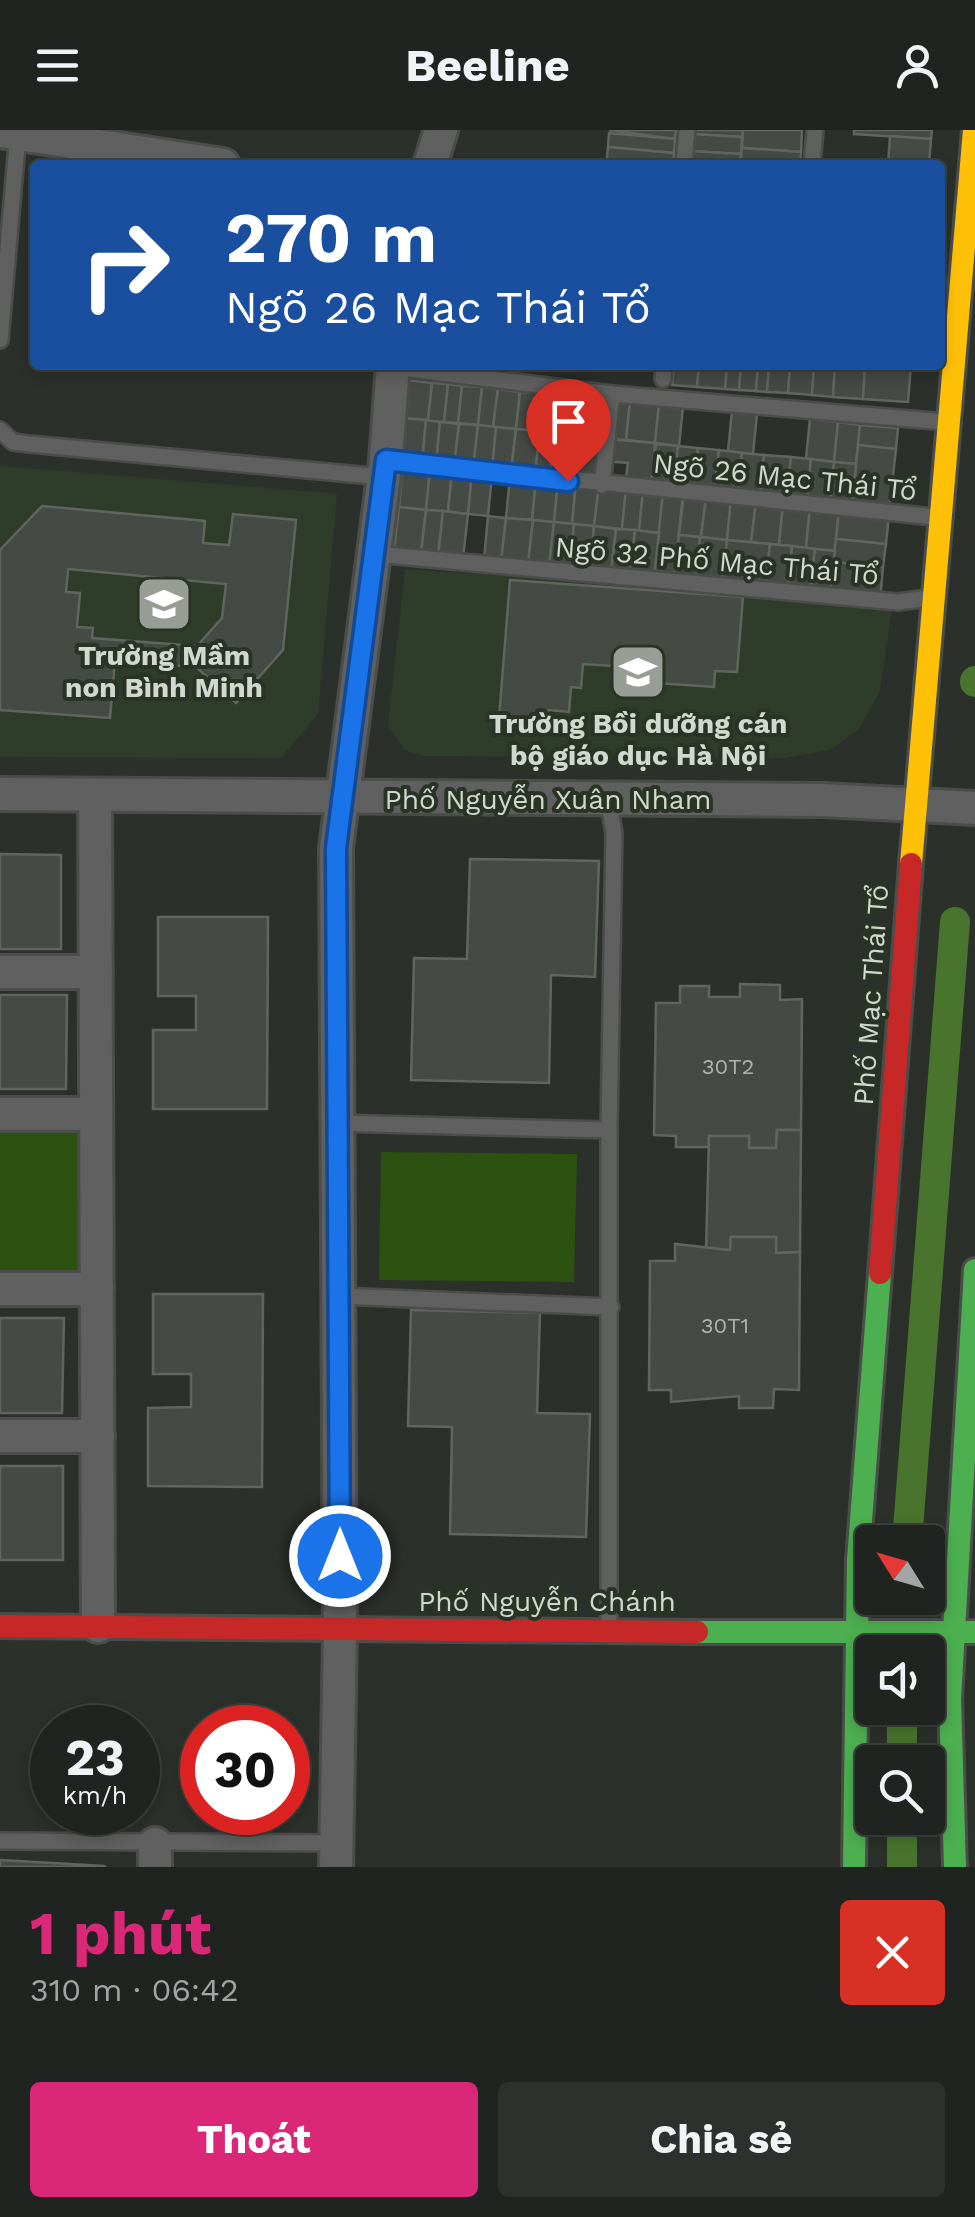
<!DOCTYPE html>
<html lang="vi">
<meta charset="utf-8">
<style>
:root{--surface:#202420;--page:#2d302d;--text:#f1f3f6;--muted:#a2a4a5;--line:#3d413e;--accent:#db2777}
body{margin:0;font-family:"Work Sans",sans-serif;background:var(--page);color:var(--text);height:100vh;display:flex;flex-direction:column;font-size:38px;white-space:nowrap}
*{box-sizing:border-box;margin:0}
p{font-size:32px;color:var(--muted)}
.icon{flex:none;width:55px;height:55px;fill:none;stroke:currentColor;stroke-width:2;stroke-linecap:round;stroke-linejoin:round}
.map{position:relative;height:1737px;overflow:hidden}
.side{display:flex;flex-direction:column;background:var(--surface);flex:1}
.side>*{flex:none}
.hud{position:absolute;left:30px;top:30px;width:915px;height:210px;border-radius:10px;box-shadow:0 5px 15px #0003,0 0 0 2px var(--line);background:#1a4fa0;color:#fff;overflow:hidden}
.needle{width:65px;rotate:307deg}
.fabs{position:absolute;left:855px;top:1395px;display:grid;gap:20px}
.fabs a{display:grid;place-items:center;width:90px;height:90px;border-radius:10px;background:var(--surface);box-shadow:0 5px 15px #0003,0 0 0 2px var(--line);font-size:50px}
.speed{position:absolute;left:30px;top:1575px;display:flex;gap:20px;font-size:50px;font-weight:700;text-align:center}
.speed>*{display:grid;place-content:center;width:130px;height:130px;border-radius:50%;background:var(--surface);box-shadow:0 5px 15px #0003,0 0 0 2px var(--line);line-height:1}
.speed small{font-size:25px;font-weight:400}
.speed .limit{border:15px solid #d22;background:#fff;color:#111}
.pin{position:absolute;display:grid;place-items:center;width:85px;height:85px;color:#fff;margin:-102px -42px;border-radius:50% 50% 50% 0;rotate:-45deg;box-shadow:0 0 10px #0007}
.pin .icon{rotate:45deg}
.me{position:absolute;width:110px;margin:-55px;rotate:0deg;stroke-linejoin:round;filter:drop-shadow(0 0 8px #0008)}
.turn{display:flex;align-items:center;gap:35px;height:210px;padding:0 30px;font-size:45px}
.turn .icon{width:130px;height:130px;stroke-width:2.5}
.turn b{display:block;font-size:70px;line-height:85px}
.round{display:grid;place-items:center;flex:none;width:105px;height:105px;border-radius:10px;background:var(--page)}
.head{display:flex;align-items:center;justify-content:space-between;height:170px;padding:0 30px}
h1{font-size:60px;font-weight:700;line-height:75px;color:var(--accent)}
.primary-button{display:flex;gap:20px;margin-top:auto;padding:20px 30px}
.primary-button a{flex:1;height:115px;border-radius:10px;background:var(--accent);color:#fff;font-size:40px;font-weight:700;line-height:115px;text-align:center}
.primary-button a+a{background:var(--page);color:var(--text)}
header{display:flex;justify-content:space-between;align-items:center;height:130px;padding:0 30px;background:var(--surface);font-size:45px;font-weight:700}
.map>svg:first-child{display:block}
</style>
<header><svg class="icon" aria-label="menu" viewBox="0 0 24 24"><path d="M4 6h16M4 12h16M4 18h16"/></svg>Beeline<svg class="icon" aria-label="person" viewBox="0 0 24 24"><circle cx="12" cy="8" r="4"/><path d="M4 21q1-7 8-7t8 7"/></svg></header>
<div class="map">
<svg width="975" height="1737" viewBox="0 0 975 1737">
<rect width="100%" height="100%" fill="#2b302a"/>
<!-- built -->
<g fill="#303c2a">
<path d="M0,336L337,364L318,584L281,628L0,627Z"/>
<path d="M405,439L893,472L880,561L859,599L830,620L785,628L423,626L405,620L388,595Z"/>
</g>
<!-- green -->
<g fill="#2d5110">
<path d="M0,994L78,999L82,1005L83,1137L73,1146L0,1148Z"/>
<path d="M381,1022L577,1024L574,1152L379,1150Z"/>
</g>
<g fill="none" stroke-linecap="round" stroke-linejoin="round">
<!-- canal -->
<g stroke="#49742d" stroke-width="30">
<path d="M975,552V551"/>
<path d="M907,1412L955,792"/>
<path d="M902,1578V1632"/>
<path d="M902,1688V1737"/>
</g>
</g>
<!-- building -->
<g fill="#454a44" stroke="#60655f" stroke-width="2.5" fill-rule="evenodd">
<path d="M609,0H676L675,9Z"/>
<path d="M692,0H743L742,7L692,4Z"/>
<path d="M743,0H802L801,22L742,18Z"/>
<path d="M854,0H932L931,9L854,4Z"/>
<path d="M609,3L675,9L674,23L608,17Z"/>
<path d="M692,4L742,7L741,24L691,21Z"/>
<path d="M890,6L931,9L929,35H888Z"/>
<path d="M608,17L674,23L673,35H606Z"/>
<path d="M742,18L801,22L800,35H740Z"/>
<path d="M691,21L741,24L740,35H690Z"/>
<path d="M587,235H654V241Z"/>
<path d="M674,235H699L697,257L672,255Z"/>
<path d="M699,235H727L725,259L697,257Z"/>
<path d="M727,235H741L739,260L725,259Z"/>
<path d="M741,235H758L756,261L739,260Z"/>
<path d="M758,235H769L767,262L756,261Z"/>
<path d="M769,235H790L788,263L767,262Z"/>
<path d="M790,235H814L812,265L788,263Z"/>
<path d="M814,235H835L833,267L812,265Z"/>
<path d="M835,235H865L863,269L833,267Z"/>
<path d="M865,235H911L908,272L863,269Z"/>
<path d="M407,250L432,253L428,291L403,288Z"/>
<path d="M432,253L448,254L444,292L428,291Z"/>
<path d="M448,254L462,256L458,293L444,292Z"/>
<path d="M462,256L482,257L478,295L458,293Z"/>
<path d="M482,257L498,259L493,297L478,295Z"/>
<path d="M498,259L520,262L516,299L493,297Z"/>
<path d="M520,262L538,263L534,301L516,299Z"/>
<path d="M538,263L554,265L550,303L534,301Z"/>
<path d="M554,265L572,267L568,304L550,303Z"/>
<path d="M572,267L596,269L593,307L568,304Z"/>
<path d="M596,269L610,271L606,308L593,307Z"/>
<path d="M611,271L630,272L626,310L607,309Z"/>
<path d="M630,272L659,275L655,313L626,310Z"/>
<path d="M659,274L683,277L679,316L655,313Z"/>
<path d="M732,281L757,284L753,324L728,321Z"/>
<path d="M403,288L426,290L422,333L398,330Z"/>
<path d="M810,289L838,292L834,332L806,329Z"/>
<path d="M426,290L440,292L436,334L422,333Z"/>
<path d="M440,292L459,294L454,336L436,334Z"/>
<path d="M838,292L860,295L856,334L834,332Z"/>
<path d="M459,294L478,295L473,338L454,336Z"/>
<path d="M478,295L496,297L492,340L473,338Z"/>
<path d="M860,295L898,298L896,319L858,315Z"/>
<path d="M496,297L516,299L511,342L492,340Z"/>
<path d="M516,299L540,301L535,344L511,342Z"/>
<path d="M540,301L554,303L550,346L535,344Z"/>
<path d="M554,303L581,306L577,349L550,346Z"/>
<path d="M581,306L607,309L602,351L577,349Z"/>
<path d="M607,309L655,313L651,356L625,354L628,333L605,331Z"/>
<path d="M656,314L678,316L673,358L651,356Z"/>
<path d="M858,315L896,319L889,380L852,376Z"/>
<path d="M678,316L698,318L694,360L673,358Z"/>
<path d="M698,318L719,320L714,362L694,360Z"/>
<path d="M719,320L742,323L738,365L714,362Z"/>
<path d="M742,323L764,325L760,367L738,365Z"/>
<path d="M764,325L791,327L786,370L760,367Z"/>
<path d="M791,327L811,329L807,372L786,370Z"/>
<path d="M811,329L834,332L830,374L807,372Z"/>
<path d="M834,332L856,334L852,376L830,374Z"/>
<path d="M403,336L430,339L426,380L399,377Z"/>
<path d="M430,339L452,341L448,382L426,380Z"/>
<path d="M452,341L472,343L468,384L448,382Z"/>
<path d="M472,343L492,345L488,386L468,384Z"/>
<path d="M510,347L536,350L532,390L506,388Z"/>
<path d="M536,350L558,352L554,392L532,390Z"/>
<path d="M558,352L576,353L572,394L554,392Z"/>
<path d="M576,353L599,356L594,396L572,394Z"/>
<path d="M599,356L626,359L622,399L594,396Z"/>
<path d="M626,359L643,360L639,401L622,399Z"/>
<path d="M643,360L663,362L659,403L639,401Z"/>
<path d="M663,362L683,364L674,449L654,447Z"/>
<path d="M684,364L706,367L701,407L679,405Z"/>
<path d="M706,367L731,369L727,410L701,407Z"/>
<path d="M731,369L756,372L751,412L727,410Z"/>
<path d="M756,372L783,374L779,415L751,412Z"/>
<path d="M783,374L810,377L806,418L779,415Z"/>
<path d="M42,376L205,391L203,413L229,415L233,384L296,390L283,520L236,573L196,537L115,531L110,588L0,580V420ZM68,439L226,454L222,488L197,516L92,508L93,498L77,497L80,463L66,462Z"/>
<path d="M399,377L426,380L421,424L394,421Z"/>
<path d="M810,377L839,380L835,421L806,418Z"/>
<path d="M426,380L443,381L438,426L421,424Z"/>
<path d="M839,380L889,385L886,414L836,409Z"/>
<path d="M443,381L468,384L463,428L438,426Z"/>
<path d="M488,386L506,388L501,432L484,430Z"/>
<path d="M506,388L533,390L528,434L501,432Z"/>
<path d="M533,390L554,392L549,436L528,434Z"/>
<path d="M554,392L574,394L570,438L549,436Z"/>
<path d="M574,394L594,396L590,441L570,438Z"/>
<path d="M594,396L616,399L611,443L590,441Z"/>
<path d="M616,399L635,400L630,445L611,443Z"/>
<path d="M635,400L659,403L654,447L630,445Z"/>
<path d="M679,405L700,407L696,451L674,449Z"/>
<path d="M700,407L727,410L722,454L696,451Z"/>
<path d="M836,409L886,414L883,437L833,432Z"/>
<path d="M727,410L770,414L765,458L722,454Z"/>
<path d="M770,414L792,416L788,460L765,458Z"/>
<path d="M792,416L815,419L810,463L788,460Z"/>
<path d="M815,419L835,421L830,465L810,463Z"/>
<path d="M833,432L883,437L880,470L830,465Z"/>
<path d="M510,450L743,467L737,542L715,541L714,557L658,553L660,539L583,534L581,558L571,557L569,582L549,580L548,592L499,588Z"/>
<path d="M0,724L61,725V819H0Z"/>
<path d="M470,729L599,731L595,847L551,845L549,953L411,950L414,828L467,829Z"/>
<path d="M158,787H268L267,979H153V900H196V866H158Z"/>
<path d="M740,854L780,855V870L802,869L801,1000H777L776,1018H749V1006H709V1017H676V1006L654,1005L656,873H680V856H709V867H740Z"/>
<path d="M0,865H67L66,959H0Z"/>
<path d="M777,1000H801L800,1122L776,1123V1107H731L730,1120H706L709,1006H749V1018H776Z"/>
<path d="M731,1107H776V1123L800,1122L799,1260L774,1259L773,1278H739V1266L671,1272V1260H649L650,1131H675V1114L730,1120Z"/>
<path d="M153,1164H263L262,1357L148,1356V1278L191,1277V1244H153Z"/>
<path d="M411,1180L540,1183L537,1283L590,1284L586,1407L450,1404L452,1297L408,1296Z"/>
<path d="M0,1188H64L62,1283H0Z"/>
<rect x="0" y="1336" width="63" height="94"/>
<path d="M0,1730L104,1736L105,1737H0Z"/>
</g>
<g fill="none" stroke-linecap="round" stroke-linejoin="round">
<!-- lane casing -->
<g stroke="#4a4d49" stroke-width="20">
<g id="lane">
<path d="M684,35L687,0"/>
<path d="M812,35L815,0"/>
<path d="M0,210L18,4"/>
<path d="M393,237L612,264L946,292"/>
<path d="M663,249L664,235"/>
<path d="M0,300L13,312L29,314L383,347"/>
<path d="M386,330L934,387"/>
<path d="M602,355L612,264"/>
<path d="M375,424L898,472L928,468"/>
<path d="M608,669L614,703L609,1000"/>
<path d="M336,993L609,1000V1499"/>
<path d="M339,1166L611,1177"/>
<path d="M0,1711L336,1713"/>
</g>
</g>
<!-- street casing -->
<g stroke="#4a4d49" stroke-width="38">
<g id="street">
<path d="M0,1L223,35"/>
<path d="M430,35L441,0"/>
<path d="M0,664L823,670L975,678"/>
<path d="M95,665L98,1496"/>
<path d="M0,842H96"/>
<path d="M0,984H96"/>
<path d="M0,1159H97"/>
<path d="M0,1306H98"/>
<path d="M155,1714V1737"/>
<path d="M336,1737L340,1502L336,718L386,330L393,235"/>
</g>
</g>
<!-- fast casing -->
<g stroke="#4a4d49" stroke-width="28">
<g id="fast">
<path d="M697,1502H975"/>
<path d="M854,1737L858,1430L880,1143"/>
<path d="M955,1737L950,1569L975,1140"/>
</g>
</g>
<!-- slow casing -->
<g stroke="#4a4d49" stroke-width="28">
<path id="slow" d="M911,734L974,0"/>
</g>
<!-- jam casing -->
<g stroke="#4a4d49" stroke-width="28">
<g id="jam">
<path d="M880,1143L911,734"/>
<path d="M0,1496L697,1502"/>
</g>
</g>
<!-- lane -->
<use href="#lane" stroke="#616060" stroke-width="15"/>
<!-- street -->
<use href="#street" stroke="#616060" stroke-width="32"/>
<!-- fast -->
<use href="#fast" stroke="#4caf50" stroke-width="22"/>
<!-- slow -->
<use href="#slow" stroke="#ffc107" stroke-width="22"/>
<!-- jam -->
<use href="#jam" stroke="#c62828" stroke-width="22"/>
</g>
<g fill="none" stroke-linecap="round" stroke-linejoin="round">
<!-- route casing -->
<g stroke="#114b97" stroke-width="25">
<path id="route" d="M340,1426L336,718L386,330L568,351"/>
</g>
<!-- route -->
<use href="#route" stroke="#1a73e8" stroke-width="18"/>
</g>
<!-- icons -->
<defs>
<g id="school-square" transform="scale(2.875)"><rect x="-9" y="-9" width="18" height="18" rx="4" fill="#989d95" stroke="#2a3426"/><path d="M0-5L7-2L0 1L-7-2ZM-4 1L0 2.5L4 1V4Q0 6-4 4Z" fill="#fff"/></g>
<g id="university-square" transform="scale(2.875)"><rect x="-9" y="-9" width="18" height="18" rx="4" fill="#989d95" stroke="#2a3426"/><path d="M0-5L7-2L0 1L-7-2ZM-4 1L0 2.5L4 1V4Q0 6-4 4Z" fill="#fff"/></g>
</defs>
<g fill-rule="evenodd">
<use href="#school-square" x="164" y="474"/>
<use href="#university-square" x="638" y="542"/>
</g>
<g text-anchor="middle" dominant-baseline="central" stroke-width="8" stroke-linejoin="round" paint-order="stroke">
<!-- number labels -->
<g font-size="22" fill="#afb4ac">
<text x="728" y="936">30T2</text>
<text x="725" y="1195">30T1</text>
</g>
<!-- street labels -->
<g font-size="28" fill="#d2d8cf" stroke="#2a3426">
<text transform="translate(785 347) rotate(6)">Ngõ 26 Mạc Thái Tổ</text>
<text transform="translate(717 431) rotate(5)">Ngõ 32 Phố Mạc Thái Tổ</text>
<text x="548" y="669">Phố Nguyễn Xuân Nham</text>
<text transform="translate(871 865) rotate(-86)">Phố Mạc Thái Tổ</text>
<text x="547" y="1471">Phố Nguyễn Chánh</text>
</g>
<!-- poi labels -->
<g font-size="28" font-weight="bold" fill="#d2d8cf" stroke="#2a3426">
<text x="164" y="525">Trường Mầm<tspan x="164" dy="32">non Bình Minh</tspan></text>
<text x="638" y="593">Trường Bồi dưỡng cán<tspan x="638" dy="32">bộ giáo dục Hà Nội</tspan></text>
</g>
</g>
</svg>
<div class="fabs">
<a><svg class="needle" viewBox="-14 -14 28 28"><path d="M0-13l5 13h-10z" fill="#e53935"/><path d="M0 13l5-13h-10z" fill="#a2a4a5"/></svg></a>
<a><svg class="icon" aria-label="sound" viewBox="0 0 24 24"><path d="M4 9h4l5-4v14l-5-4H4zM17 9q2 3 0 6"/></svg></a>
<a><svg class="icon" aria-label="search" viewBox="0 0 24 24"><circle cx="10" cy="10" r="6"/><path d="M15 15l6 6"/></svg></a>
</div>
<div class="speed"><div>23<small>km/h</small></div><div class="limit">30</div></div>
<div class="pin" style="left:568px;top:351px;background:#d93025"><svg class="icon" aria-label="arrive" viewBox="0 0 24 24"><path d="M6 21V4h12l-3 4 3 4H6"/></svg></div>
<svg class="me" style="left:340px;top:1426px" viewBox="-20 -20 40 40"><circle r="17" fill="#1a73e8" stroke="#fff" stroke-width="3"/><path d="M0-11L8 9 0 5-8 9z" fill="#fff"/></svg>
<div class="hud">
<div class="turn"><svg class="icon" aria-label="right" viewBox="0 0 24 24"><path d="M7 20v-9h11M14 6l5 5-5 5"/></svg><div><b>270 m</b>Ngõ 26 Mạc Thái Tổ</div></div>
</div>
</div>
<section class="side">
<div class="head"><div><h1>1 phút</h1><p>310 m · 06:42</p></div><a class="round" style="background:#d93025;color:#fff"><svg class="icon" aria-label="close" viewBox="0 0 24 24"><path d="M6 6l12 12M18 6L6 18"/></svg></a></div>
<div class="primary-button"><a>Thoát</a><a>Chia sẻ</a></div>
</section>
